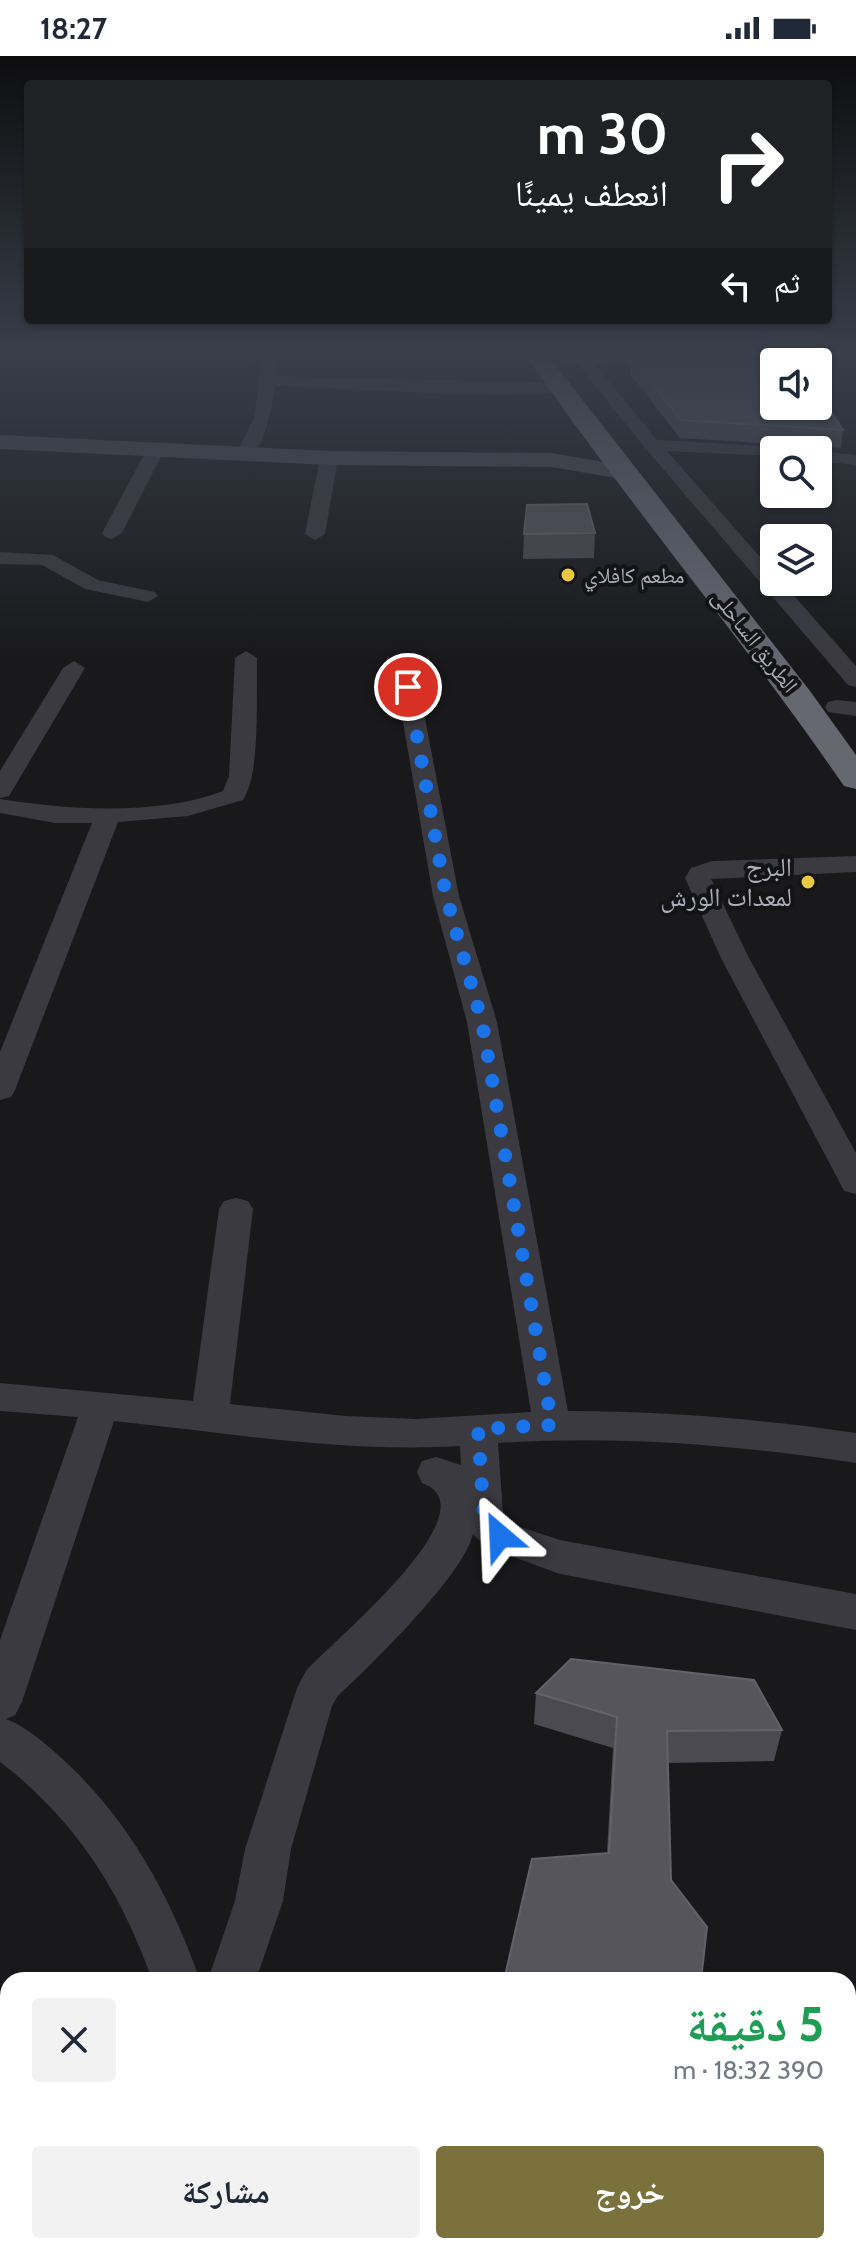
<!DOCTYPE html>
<html lang="ar">
<meta charset="utf-8">
<style>
:root{--surface:#fff;--page:#f2f2f3;--text:#1f2937;--muted:#747a83;--accent:#7a713c}
body{margin:0;font-family:Cabin,"Noto Naskh Arabic",sans-serif;background:var(--page);color:var(--text);direction:rtl;height:100vh;display:flex;flex-direction:column;font-size:30px;white-space:nowrap}
*{box-sizing:border-box;margin:0}
p{font-size:26px;color:var(--muted)}
.icon{flex:none;width:44px;height:44px;fill:none;stroke:currentColor;stroke-width:2;stroke-linecap:round;stroke-linejoin:round}
.map{position:relative;flex:1;overflow:hidden;direction:ltr}
.drawer{position:absolute;left:0px;top:1916px;width:856px;height:282px;display:flex;flex-direction:column;background:var(--surface);border-radius:24px 24px 0 0;box-shadow:0 2px 6px #0004;direction:rtl}
.drawer>*{flex:none}
.banner{position:absolute;left:24px;top:24px;width:808px;height:244px;border-radius:8px;box-shadow:0 2px 6px #0004;direction:rtl;background:#202124;color:#fff;overflow:hidden}
.tools{position:absolute;left:760px;top:292px;display:grid;gap:16px}
.tools a{display:grid;place-items:center;width:72px;height:72px;border-radius:8px;background:var(--surface);box-shadow:0 2px 6px #0004;font-size:40px}
.pin{position:absolute;display:grid;place-items:center;width:68px;height:68px;color:#fff;margin:-34px;border:4px solid #fff;border-radius:50%;box-shadow:0 2px 8px #0007}
.me{position:absolute;width:88px;margin:-44px;rotate:334deg;stroke-linejoin:round;filter:drop-shadow(0 0 6px #0008)}
.turn{display:flex;align-items:center;gap:28px;height:168px;padding:0 32px;font-size:36px}
.turn .icon{width:104px;height:104px;stroke-width:2.5}
.turn b{display:block;font-size:56px;line-height:68px}
.then{display:flex;align-items:center;height:76px;padding:0 32px;background:#0003;gap:16px;font-size:30px}
.round{display:grid;place-items:center;flex:none;width:84px;height:84px;border-radius:8px;background:var(--page)}
.summary{display:flex;align-items:center;justify-content:space-between;height:136px;padding:0 32px}
h1{font-size:48px;font-weight:700;line-height:60px;color:#1e9e55}
.action{display:flex;gap:16px;margin-top:auto;padding:16px 32px}
.action a{flex:1;height:92px;border-radius:8px;background:var(--accent);color:#fff;font-size:32px;font-weight:700;line-height:92px;text-align:center}
.action a+a{background:var(--page);color:var(--text)}
.status{display:flex;justify-content:space-between;align-items:center;height:56px;padding:0 40px;background:var(--surface);direction:ltr}
.status svg{height:22px;fill:currentColor}
.map>svg:first-child{display:block}
</style>
<div class="status"><b>18:27</b><svg viewBox="0 0 49 12"><path d="M0 12V9h3v3zM5 12V6h3v6zM10 12V3h3v9zM15 12V0h3v12zM26 1h20v11H26zM47 4h2v5h-2z"/></svg></div>
<div class="map">
<svg width="856" height="2197" viewBox="0 0 856 2197">
<rect width="100%" height="100%" fill="#19191b"/>
<g fill="none" stroke-linecap="round" stroke-linejoin="round">
<!-- street -->
<g fill="#3a3a40" fill-rule="evenodd">
<path d="M263,297H279L276,320L562,327L570,332C555,346 313,331 275,330C272,349 265,397 245,403L236,398L254,362Z"/>
<path d="M581,297L587,299L657,384L780,391L782,394H774V400L667,395L774,517V526H782L856,610V631L848,629L646,393L573,302Z"/>
<path d="M156,388L165,393L122,477L112,483L105,481L102,477L147,393Z"/>
<path d="M818,395L856,399V409L818,405Z"/>
<path d="M329,397L338,402L325,478L315,484L305,478L320,402Z"/>
<path d="M0,496L53,499L98,524L155,536L158,540L148,546L85,533L42,509L0,508Z"/>
<path d="M246,595L257,602C256,637 261,718 243,744L188,760L118,766L15,1034L11,1041L0,1044V996L92,767H55L0,757V743C69,754 157,760 223,735L229,720L235,602Z"/>
<path d="M74,605L85,612L12,735L9,740L0,742V715L63,612Z"/>
<path d="M408,624L419,631L459,840L497,966L568,1355C665,1355 760,1363 856,1377V1407C737,1389 619,1379 498,1387L503,1457L514,1469L560,1484L856,1538V1574L560,1518L486,1491L473,1478C463,1520 371,1609 337,1641L332,1650L291,1793L283,1845L256,1924H208L235,1845L245,1793L297,1632C300,1626 303,1620 306,1615C327,1590 496,1453 422,1427L417,1416L422,1405L436,1401L461,1409L460,1390C345,1397 229,1377 114,1365L22,1646L15,1659L6,1663C25,1670 42,1685 57,1698C127,1760 169,1837 200,1924H152C122,1837 74,1762 0,1706V1584L78,1361L0,1355V1327L193,1345L219,1153L224,1145L236,1142L248,1145L253,1153L230,1348L346,1360L415,1363L531,1356L467,966L433,840L397,631Z"/>
<path d="M836,644L856,646V660L828,656L825,651L828,646Z"/>
<path d="M856,800V816L711,823L749,902L856,1097V1138L844,1135L840,1127L721,902L685,822L691,812L712,805Z"/>
<path d="M0,2092L8,2093V2145L0,2144Z"/>
<path d="M848,2134L856,2135V2189L848,2188Z"/>
<path d="M36,2190H90L88,2197H34Z"/>
<path d="M228,2190H282L284,2197H230Z"/>
</g>
<!-- secondary -->
<g fill="#484950" fill-rule="evenodd">
<path d="M555,297H856V303L563,309L552,302Z"/>
<path d="M0,379L329,395L551,397L622,409L631,411L634,416L631,421L622,423L551,411L329,409L0,393Z"/>
</g>
<!-- highway -->
<path fill="#666871" fill-rule="evenodd" d="M524,297H546L810,635L856,699V733L844,730C742,582 626,445 524,297Z"/>
</g>
<!-- wall -->
<g fill="#4a4a50">
<path d="M675,297H792L843,374L841,392L680,382L630,318L631,301H675Z"/>
<path d="M595,477L594,502L523,503L524,478Z"/>
<path d="M536,1637L782,1674L774,1705L668,1707L671,1824L607,1797L613,1692L534,1668Z"/>
</g>
<!-- building -->
<g fill="#55555b" stroke="#62636a" stroke-width="2">
<path d="M678,297H792L798,306H774V350H818V336L843,374L681,364L631,301H681Z"/>
<path d="M587,448L595,477L524,478L527,449Z"/>
<path d="M571,1603L754,1624L782,1674L667,1675L671,1824L707,1871L701,1924H504L532,1803L609,1797L617,1661L536,1637Z"/>
</g>
<!-- sky -->
<linearGradient id="sky" x2="0" y2="1"><stop stop-color="#0e0e0f"/><stop offset="0.49" stop-color="#383e4a"/><stop offset="1" stop-color="#383e4a" stop-opacity="0"/></linearGradient>
<rect width="856" height="604" fill="url(#sky)"/>
<g fill="none" stroke-linecap="round" stroke-linejoin="round">
<!-- route -->
<path stroke="#1a73e8" stroke-width="14" stroke-dasharray="0 25.2" d="M408,631L446,840L482,966L552,1369L478,1373L484,1463L500,1480"/>
</g>
<!-- markers -->
<g fill="#eac942" stroke="#141416" stroke-width="3">
<circle cx="568" cy="519" r="8"/>
<circle cx="808" cy="826" r="8"/>
</g>
<g text-anchor="middle" dominant-baseline="central" stroke-width="8" stroke-linejoin="round" paint-order="stroke">
<!-- far-poi labels -->
<g font-size="22" fill="#acaeba" stroke="#141416" text-anchor="start">
<text x="584" y="519">مطعم كافلاي</text>
</g>
<!-- far-street labels -->
<g font-size="22" fill="#acaeba" stroke="#141416">
<text transform="translate(755 585) rotate(52)">الطريق الساحلى</text>
</g>
<!-- poi labels -->
<g font-size="26" fill="#acaeba" stroke="#141416" text-anchor="end">
<text x="792" y="811">البرج<tspan x="792" dy="30">لمعدات الورش</tspan></text>
</g>
</g>
</svg>
<div class="tools">
<a><svg class="icon" aria-label="sound" viewBox="0 0 24 24"><path d="M4 9h4l5-4v14l-5-4H4zM17 9q2 3 0 6"/></svg></a>
<a><svg class="icon" aria-label="search" viewBox="0 0 24 24"><circle cx="10" cy="10" r="6"/><path d="M15 15l6 6"/></svg></a>
<a><svg class="icon" aria-label="layers" viewBox="0 0 24 24"><path d="M12 4l9 5-9 5-9-5zM3 14l9 5 9-5"/></svg></a>
</div>
<div class="pin" style="left:408px;top:631px;background:#d93025"><svg class="icon" aria-label="arrive" viewBox="0 0 24 24"><path d="M6 21V4h12l-3 4 3 4H6"/></svg></div>
<svg class="me" style="left:500px;top:1480px" viewBox="-20 -20 40 40"><path d="M0-17L14 15 0 8-14 15z" fill="#1a73e8" stroke="#fff" stroke-width="4"/></svg>
<div class="banner">
<div class="turn"><svg class="icon" aria-label="right" viewBox="0 0 24 24"><path d="M7 20v-9h11M14 6l5 5-5 5"/></svg><div><b>30 m</b>انعطف يمينًا</div></div>
<div class="then">ثم<svg class="icon" aria-label="left" viewBox="0 0 24 24"><path d="M17 20v-9H6M10 6l-5 5 5 5"/></svg></div>
</div>
<section class="drawer">
<div class="summary"><div><h1>5 دقيقة</h1><p>390 m · 18:32</p></div><a class="round"><svg class="icon" aria-label="close" viewBox="0 0 24 24"><path d="M6 6l12 12M18 6L6 18"/></svg></a></div>
<div class="action"><a>خروج</a><a>مشاركة</a></div>
</section>
</div>
